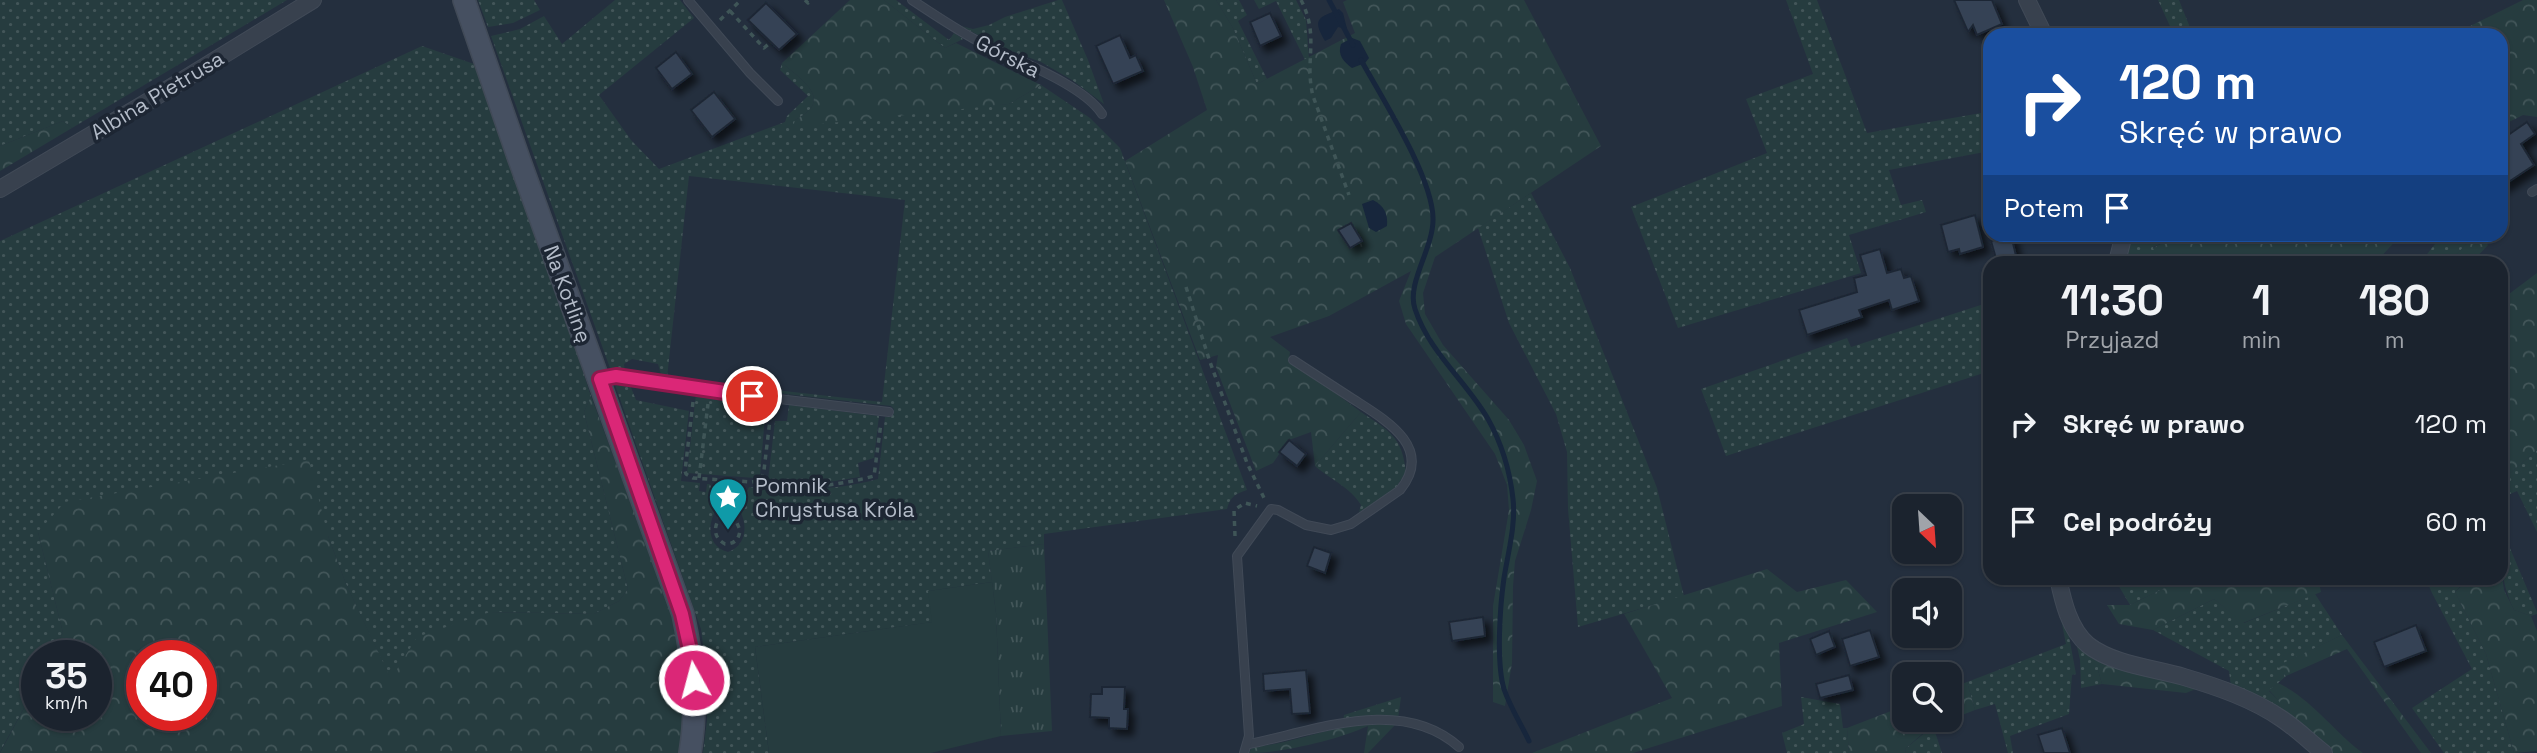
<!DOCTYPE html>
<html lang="pl">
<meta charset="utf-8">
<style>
:root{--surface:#1b232e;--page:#282f3a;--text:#f1f3f6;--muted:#a0a4aa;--line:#39404a}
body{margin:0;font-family:"Space Grotesk",sans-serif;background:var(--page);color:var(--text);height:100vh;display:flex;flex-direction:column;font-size:26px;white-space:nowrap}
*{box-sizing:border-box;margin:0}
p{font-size:23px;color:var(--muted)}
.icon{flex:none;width:38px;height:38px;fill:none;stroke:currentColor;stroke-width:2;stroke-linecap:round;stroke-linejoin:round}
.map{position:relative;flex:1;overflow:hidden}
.details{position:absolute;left:1983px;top:256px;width:525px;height:329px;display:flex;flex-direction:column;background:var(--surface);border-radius:21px;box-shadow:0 2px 5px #0004,0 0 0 2px var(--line)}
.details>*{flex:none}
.hud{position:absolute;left:1983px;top:28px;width:525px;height:214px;border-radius:21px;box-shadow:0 2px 5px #0004,0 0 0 2px var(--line);background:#1a4fa0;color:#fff;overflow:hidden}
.needle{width:46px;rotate:155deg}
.fabs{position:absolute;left:1892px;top:494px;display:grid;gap:14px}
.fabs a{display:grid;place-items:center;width:70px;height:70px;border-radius:14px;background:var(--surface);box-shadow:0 2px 5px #0004,0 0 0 2px var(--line);font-size:35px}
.speed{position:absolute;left:21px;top:640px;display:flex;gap:14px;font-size:35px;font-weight:700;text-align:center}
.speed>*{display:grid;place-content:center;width:91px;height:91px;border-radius:50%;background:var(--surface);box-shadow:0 2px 5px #0004,0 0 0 2px var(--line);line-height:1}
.speed small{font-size:18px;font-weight:400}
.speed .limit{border:10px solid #d22;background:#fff;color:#111}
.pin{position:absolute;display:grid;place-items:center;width:60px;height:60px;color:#fff;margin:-30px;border:4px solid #fff;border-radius:50%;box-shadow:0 2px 7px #0007}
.me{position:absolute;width:77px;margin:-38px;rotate:353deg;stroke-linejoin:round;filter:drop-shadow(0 0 5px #0008)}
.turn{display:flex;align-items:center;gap:24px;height:147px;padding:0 21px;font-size:32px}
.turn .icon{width:91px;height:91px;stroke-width:2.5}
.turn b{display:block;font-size:49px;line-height:60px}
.then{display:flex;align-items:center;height:66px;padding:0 21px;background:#0003;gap:14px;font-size:26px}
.eta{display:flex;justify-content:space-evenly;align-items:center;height:119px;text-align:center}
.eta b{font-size:42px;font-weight:700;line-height:49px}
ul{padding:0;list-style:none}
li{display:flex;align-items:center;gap:21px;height:98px;padding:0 21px}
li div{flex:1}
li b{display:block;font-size:26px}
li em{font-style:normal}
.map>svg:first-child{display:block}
</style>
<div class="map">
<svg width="2537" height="753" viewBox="0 0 2537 753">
<defs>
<pattern id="grass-dots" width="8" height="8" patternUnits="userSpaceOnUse" patternTransform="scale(1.75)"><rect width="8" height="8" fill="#263c3f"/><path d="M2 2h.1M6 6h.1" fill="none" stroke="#435659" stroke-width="1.8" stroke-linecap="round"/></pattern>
<pattern id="forest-crowns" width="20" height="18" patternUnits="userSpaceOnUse" patternTransform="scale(1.75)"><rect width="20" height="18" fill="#263c3f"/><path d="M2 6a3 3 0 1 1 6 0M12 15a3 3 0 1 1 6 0" fill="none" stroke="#435659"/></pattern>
<pattern id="park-tufts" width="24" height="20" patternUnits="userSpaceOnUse" patternTransform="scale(1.75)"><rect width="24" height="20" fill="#263c3f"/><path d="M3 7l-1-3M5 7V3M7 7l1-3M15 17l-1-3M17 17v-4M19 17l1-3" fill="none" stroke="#435659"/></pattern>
<filter id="shadow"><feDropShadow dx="6" dy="6" stdDeviation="3.5" flood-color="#0009"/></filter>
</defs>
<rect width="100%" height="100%" fill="#242f3e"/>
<!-- grass -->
<g fill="url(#grass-dots)" fill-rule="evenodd">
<path d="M0,0H287L72,128L63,121L0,146Z"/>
<path d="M478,0H534L540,10L513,23L488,27Z"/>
<path d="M615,0H680L694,18L599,95L631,140L659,169L785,122L787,116L808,96L780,70L782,63C802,80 835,100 795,120L1009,104L1041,85L1090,118L1120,148L1247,490C1235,494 1230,497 1227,509L1044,534V544L988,551L992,582L929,591L933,622L755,647L769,753H703L707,720V678L701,629L614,382L630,385L636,400L689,411L681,481L700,483L699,491L706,492L707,484H710L718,507C707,522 706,546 728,552C747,546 748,524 739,509L749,487C795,491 833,491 878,479L885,417H891L894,409L891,406L665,380L662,378L658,364L632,359L624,364L625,372L611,371L491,36L520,29L544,16L562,44ZM689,176L905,200L882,402L667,378Z"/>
<path d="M884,0H896L949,40L954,33L963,39L945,48Z"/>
<path d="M1058,0H1062L1088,60L1104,104L1072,80L1041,62L1001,47L961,26L973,29L989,25L1005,17Z"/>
<path d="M1216,0H1239L1247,15L1238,21L1267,79L1257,84L1233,28Z"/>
<path d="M1254,0H1296L1306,20L1309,58L1305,60L1276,1L1259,9Z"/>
<path d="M1786,0H1817L1867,133L1981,113L1990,151L1889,170L1901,205L1922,200L1926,212L1849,235L1861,273L1678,328L1631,207L1767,153L1746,99L1813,74Z"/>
<path d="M2158,0H2179L2193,35H2174Z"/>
<path d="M422,46L477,65L519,180L591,396L584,412L628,589L619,601L594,614L490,612L391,680L346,584L328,536L38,532L63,633L51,656H37V684L0,752V241Z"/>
<path d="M1531,193L1570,268L1657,488L1684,596L1578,627L1568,509L1567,452L1556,414L1509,323L1478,228Z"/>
<path d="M2130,235H2180L2153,247L2160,262H2124Z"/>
<path d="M2442,235H2475L2449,262H2421Z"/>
<path d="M1990,302V371L1726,456L1701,389L1847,338L1851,347Z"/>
<path d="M696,394L766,404L760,475L755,478L687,473Z"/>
<path d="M789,405L879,416L874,458L858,463L860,477L816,484H780L779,481L768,480L775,421H787Z"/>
<path d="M1361,412C1389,431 1402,436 1406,472L1391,495L1359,512L1361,505C1351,488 1330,479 1315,466Z"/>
<path d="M2537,450V532L2517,491L2501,498V481Z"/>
<path d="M2501,527L2537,612V614L2531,616L2514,610C2500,581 2501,559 2501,527Z"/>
<path d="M2114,578H2185L2130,605Z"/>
<path d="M2428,578H2468L2455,592L2486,654L2514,753H2444L2412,708L2472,669L2432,593L2428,584Z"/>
<path d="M2315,594L2342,635L2278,666L2286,676L2269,691L2287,709L2295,722L2231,687L2229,671L2153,630L2214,599L2244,623Z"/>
<path d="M2060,614L2068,631L2076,674L2072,675L2069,714L2010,736L2013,753H2008L1995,704L1975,710L1967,682L2066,644Z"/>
<path d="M2075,637L2098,656V670L2102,684L2081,688L2080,660Z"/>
<path d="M1401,697L1398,719L1343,722L1344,715Z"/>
<path d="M1801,697L1840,704L1843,728H1847L1849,753H1787L1782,733L1804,724Z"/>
<path d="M1933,726L1942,753H1906L1905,749Z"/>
</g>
<!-- forest -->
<g fill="url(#forest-crowns)" fill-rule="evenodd">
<path d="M850,0H884L945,48L956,43L1041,85L1009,104L793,127L795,120C835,100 802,80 782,63Z"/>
<path d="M1164,0H1216L1233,28L1257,84L1355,33L1343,2L1347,0H1524L1601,146L1435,257L1423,293L1425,314L1443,345L1509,420L1524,445L1537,481L1531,510L1515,561L1513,586L1512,663L1505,706L1493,702V606L1509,510L1507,485L1495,454L1406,324L1399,301L1411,271L1329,316L1270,337L1290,352L1289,359L1361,412L1315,466L1311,432L1289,440L1273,463L1256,471L1216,367L1218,355L1200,360L1125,161L1207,110L1193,67Z"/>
<path d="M2523,0H2537V117L2523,115L2501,126V35H2452Z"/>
<path d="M63,121L72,128L0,171V146Z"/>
<path d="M2180,234H2401V235L2376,262H2160L2153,248Z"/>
<path d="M2475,235H2481L2488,245L2472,262H2449Z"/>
<path d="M2537,273V450L2501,481V300Z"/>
<path d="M591,396L677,628L686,676L680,753H0L37,684V716H96V656H51L63,633L38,532L65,502L309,460L328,536L346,584L391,679L417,637L490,612L594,614L619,601L628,589L584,412ZM142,656H201V716H142Z"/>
<path d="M2501,568L2504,590L2514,610L2531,616L2537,631V751L2514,753L2486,654L2455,592L2465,583L2468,578H2501Z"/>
<path d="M1767,569L1797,592L1846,580L1877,612L1779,643L1782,706L1633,753H1532L1672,698L1624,614Z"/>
<path d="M2185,578H2318L2321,592L2243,623L2214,599L2153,630L2119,624L2107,605H2130Z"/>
<path d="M2342,635L2431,753H2421L2347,649L2286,676L2277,666Z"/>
<path d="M2098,656L2201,687L2186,693L2102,684L2098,670Z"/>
<path d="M1967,682L1975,710L1929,728L1905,749L1906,753H1849L1847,728L1904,706V719H1950V688Z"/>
<path d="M2278,683C2312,699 2333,731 2363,753C2354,753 2342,753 2334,753C2313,746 2284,706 2269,690Z"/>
<path d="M1374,723L1396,724L1368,753H1364L1368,726C1337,740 1282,753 1249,753L1252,747C1294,744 1332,725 1374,723Z"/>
</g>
<!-- park -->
<path fill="url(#park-tufts)" d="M1044,544L1052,731L1001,736L996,614L988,551Z"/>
<!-- pitch -->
<path fill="#263c3f" d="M992,582L996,613L1001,736L931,753H769L755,647L932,622L928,591Z"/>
<!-- water -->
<g fill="#17263c">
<path d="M1339,9L1343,13L1347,29L1338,27L1331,38L1325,41C1311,17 1320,18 1339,9Z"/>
<path d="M1352,38L1360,41L1369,58L1365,63L1352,68C1344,62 1337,55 1341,44Z"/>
<path d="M1373,200C1384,206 1388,213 1387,226L1376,232L1369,228L1362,204Z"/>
</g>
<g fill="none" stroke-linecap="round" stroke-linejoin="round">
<!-- stream -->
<g stroke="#17263c" stroke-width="5">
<path d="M1329,0L1353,45"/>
<path d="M1361,60C1382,98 1432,176 1433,218C1434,248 1406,283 1415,309C1429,352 1466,381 1488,419C1502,444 1510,472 1513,499C1516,524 1508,553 1504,578C1500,606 1496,662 1504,689C1510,707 1521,724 1529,741"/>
</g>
</g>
<!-- building -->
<g fill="#364354" stroke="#1f2835" stroke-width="2" filter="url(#shadow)">
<path d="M1954,0H1992L2002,24L1977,35L1973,25L1968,32Z"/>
<path d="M766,3L797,34L779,50L748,20Z"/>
<path d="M1270,13L1281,36L1260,46L1250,22Z"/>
<path d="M1120,35L1130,58L1136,55L1143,71L1113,84L1096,46Z"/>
<path d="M676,52L692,74L672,89L656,68Z"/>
<path d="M714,92L735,119L712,137L691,110Z"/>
<path d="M2527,122L2535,134L2521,144L2534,165L2501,187V140Z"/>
<path d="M1975,215L1983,247L1960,254L1959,249L1948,252L1941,225Z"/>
<path d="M1351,223L1362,241L1350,248L1338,230Z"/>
<path d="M2011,235L2017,260L1997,262L1991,241Z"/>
<path d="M1880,249L1887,273L1901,269L1904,278L1911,276L1919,301L1892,310L1889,300L1859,310L1862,317L1807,335L1799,310L1857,292L1854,278L1866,275L1860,255Z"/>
<path d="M1289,440L1306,454L1297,466L1279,452Z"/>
<path d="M1314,547L1331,553L1325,573L1307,566Z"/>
<path d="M1483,617L1485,636L1452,641L1449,622Z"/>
<path d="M2416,625L2426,651L2384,667L2374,642Z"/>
<path d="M1870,630L1879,657L1850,666L1842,639Z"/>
<path d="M1829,631L1835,647L1816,655L1810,639Z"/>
<path d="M1306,670L1310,713L1292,714L1290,689L1264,691L1263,674Z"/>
<path d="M1849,675L1853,690L1820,698L1816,684Z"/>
<path d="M1102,687H1125L1124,709H1128L1127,729L1109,728V718L1090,717L1091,694H1102Z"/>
<path d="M2062,728L2070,753H2044L2038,735Z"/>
</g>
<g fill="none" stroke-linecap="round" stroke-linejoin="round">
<!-- lane casing -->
<g stroke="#414a57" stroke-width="10">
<g id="lane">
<path d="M688,0L750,73L778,101"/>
<path d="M912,0C933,14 954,28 976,40C1010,58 1082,83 1102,114"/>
<path d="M2532,192L2537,189"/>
<path d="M599,379L616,376L694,389L889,412"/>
<path d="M1249,744C1315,731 1401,695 1459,747"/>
<path d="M1244,753L1249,736L1237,556L1271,509L1278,510L1306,525L1331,530L1351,524L1400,490C1435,447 1384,419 1353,399C1333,386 1313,373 1293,360"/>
</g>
</g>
<!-- street casing -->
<g stroke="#414a57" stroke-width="18">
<g id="street">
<path d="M2027,0L2044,35"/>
<path d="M0,189L147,102L313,0"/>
<path d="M2117,262L2124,234"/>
<path d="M2058,578C2063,601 2069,629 2088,645C2114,665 2154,668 2184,677C2218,687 2253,699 2282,719C2297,729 2310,742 2324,753"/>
</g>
</g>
<!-- secondary casing -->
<g stroke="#414a57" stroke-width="24">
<path id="secondary" d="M464,0L519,159L683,614C693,661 698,705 690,753"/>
</g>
<!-- path -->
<g stroke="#3f5557" stroke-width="3.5" stroke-dasharray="5 5" stroke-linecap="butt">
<path d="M805,0L808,3L811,0"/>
<path d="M1301,0C1320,37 1304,60 1313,96L1349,195"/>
<path d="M730,11L764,48L770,43"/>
<path d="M720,20L741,0"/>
<path d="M1186,287L1210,362L1247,463L1264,498"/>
<path d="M693,402L685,471L686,474L693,478L752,482L761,480L764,470L771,411"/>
<path d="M699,478L708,404"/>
<path d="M761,480L765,485C803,489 837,486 874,476L881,423"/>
<path d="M729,505L740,530C739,539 735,544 725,544C707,534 718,517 729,505Z"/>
<path d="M729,505L731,480"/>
<path d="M1235,536L1234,510L1245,503L1257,506"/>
</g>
<!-- lane -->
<use href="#lane" stroke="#38414e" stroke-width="8"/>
<!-- street -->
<use href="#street" stroke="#38414e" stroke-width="16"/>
<!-- secondary -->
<use href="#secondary" stroke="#465061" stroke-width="21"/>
</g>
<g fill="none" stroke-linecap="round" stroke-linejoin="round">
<!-- route casing -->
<g stroke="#8e194d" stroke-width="18">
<path id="route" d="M694,680L692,659L682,614L600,379L616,376L752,396"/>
</g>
<!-- route -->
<use href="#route" stroke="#db2777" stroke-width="12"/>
</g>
<!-- icons -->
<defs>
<g id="sight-pin" transform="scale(2.0125)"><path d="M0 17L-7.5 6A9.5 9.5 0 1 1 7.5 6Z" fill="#0f9aa8" stroke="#1d2633"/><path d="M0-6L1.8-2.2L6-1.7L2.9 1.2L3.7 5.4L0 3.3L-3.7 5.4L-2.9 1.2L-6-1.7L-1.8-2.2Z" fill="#fff"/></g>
</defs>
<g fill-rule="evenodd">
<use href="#sight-pin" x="728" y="497"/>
</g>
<g text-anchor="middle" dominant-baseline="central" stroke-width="7" stroke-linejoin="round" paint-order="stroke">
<!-- street labels -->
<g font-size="21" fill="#b4bcc9" stroke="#1d2633">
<text transform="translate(1008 56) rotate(27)">Górska</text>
<text transform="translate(157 95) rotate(-31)">Albina Pietrusa</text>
<text transform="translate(568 294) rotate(70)">Na Kotlinę</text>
</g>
<!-- poi labels -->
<g font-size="21" fill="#b4bcc9" stroke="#1d2633" text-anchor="start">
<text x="755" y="485">Pomnik<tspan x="755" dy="24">Chrystusa Króla</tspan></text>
</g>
</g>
</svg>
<div class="fabs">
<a><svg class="needle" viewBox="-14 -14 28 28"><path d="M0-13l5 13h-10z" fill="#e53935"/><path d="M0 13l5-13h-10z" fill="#a0a4aa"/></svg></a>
<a><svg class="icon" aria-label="sound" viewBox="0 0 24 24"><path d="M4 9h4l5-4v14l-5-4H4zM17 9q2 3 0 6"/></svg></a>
<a><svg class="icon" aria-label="search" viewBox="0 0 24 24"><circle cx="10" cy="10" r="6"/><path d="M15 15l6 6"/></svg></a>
</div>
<div class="speed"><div>35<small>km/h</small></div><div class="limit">40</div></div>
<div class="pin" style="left:752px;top:396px;background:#d93025"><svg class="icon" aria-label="arrive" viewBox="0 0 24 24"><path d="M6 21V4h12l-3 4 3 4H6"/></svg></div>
<svg class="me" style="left:694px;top:680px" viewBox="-20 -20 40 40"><circle r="17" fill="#db2777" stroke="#fff" stroke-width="3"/><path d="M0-11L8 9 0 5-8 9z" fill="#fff"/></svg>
<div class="hud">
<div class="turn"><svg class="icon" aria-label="right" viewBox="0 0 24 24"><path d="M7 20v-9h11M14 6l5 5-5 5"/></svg><div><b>120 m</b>Skręć w prawo</div></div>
<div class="then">Potem<svg class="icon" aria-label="arrive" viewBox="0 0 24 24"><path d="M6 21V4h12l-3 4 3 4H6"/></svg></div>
</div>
<section class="details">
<div class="eta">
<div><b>11:30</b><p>Przyjazd</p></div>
<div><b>1</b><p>min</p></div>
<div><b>180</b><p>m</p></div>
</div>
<ul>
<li><svg class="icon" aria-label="right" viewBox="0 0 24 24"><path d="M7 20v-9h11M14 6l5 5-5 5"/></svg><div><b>Skręć w prawo</b></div><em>120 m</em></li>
<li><svg class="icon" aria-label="arrive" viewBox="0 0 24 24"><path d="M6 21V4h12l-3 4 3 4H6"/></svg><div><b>Cel podróży</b></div><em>60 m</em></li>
</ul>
</section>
</div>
